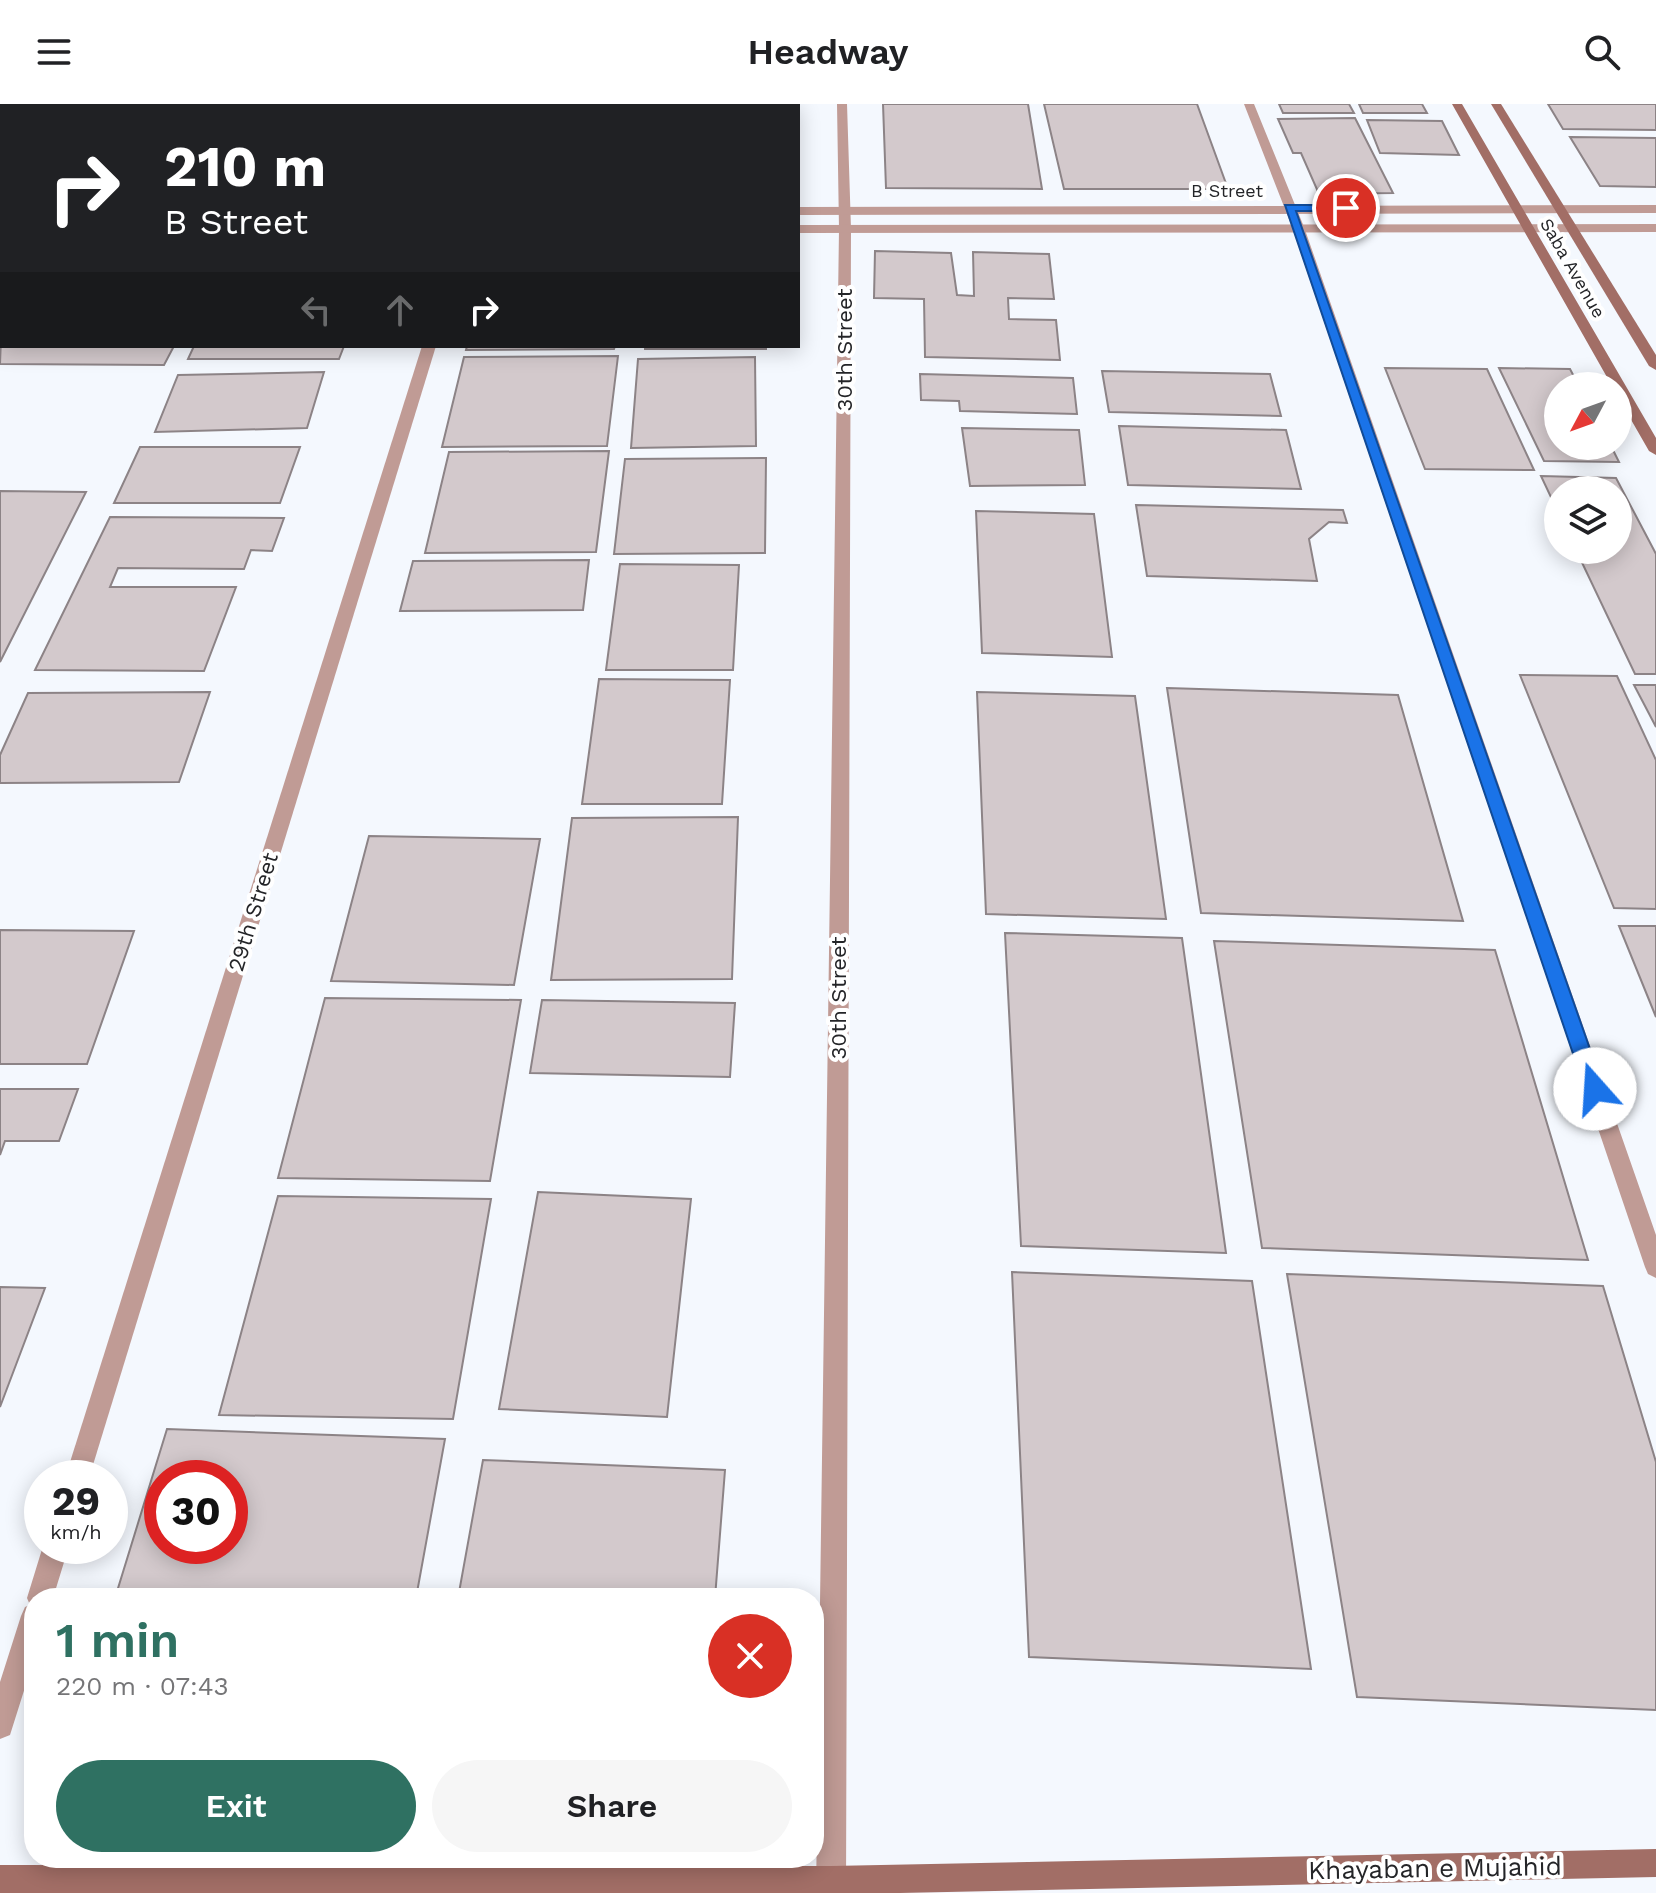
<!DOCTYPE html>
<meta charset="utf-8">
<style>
:root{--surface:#fff;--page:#f6f6f6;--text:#202124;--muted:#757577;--accent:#2f7162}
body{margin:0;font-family:"Work Sans",sans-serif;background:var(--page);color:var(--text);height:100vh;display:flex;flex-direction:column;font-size:30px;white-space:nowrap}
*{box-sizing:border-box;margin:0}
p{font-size:26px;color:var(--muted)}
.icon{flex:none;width:44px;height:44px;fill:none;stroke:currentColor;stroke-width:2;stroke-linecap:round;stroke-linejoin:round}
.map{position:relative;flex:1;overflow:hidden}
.details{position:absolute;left:24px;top:1484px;width:800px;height:280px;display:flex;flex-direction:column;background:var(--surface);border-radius:32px;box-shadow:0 4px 20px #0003}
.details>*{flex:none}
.top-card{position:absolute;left:0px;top:0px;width:800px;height:244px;box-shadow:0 4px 20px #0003;background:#202124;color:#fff;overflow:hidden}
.needle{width:52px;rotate:229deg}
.tools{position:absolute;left:1544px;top:268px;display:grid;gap:16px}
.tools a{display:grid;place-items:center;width:88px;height:88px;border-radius:50%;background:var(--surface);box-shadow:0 4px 20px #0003;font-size:40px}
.speed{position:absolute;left:24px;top:1356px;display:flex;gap:16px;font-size:40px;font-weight:700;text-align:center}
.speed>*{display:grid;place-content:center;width:104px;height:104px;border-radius:50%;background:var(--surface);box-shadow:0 4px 20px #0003;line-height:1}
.speed small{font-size:20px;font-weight:400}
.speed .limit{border:12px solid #d22;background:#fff;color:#111}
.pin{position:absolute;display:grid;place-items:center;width:68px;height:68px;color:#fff;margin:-34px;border:4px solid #fff;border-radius:50%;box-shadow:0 2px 8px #0007}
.me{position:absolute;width:88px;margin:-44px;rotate:341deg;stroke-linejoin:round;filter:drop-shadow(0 0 6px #0008)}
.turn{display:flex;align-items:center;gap:28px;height:168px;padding:0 32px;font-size:36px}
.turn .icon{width:104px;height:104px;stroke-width:2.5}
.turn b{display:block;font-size:56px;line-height:68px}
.lanes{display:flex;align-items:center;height:76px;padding:0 32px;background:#0003;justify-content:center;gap:40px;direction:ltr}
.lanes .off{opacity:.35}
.round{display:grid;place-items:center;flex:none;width:84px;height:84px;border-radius:42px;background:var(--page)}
.head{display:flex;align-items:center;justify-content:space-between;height:136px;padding:0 32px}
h1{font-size:48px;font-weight:600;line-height:60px;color:var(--accent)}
.primary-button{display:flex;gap:16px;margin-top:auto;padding:16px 32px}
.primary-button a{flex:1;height:92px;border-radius:48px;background:var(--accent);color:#fff;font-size:32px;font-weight:600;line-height:92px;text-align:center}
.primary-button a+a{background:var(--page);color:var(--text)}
header{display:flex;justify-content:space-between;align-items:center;height:104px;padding:0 32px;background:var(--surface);font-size:36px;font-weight:600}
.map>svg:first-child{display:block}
</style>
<header><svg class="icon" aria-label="menu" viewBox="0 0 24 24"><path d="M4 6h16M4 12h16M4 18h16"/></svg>Headway<svg class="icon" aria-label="search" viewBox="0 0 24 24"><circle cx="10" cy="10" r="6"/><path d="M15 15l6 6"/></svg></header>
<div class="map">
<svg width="1656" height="1789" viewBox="0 0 1656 1789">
<rect width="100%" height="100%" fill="#f4f8fe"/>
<!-- building -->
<g fill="#d3c9cc" stroke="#8c8386" stroke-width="2" fill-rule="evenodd">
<path d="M308,0H459L307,2Z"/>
<path d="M535,0H654L535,2Z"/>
<path d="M675,0H786L675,2Z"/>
<path d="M883,0H1028L1042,85L886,84Z"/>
<path d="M1044,0H1197L1228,85H1064Z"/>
<path d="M1279,0H1349L1354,9H1283Z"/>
<path d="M1359,0H1422L1427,9H1363Z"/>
<path d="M1548,0H1656V26L1563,25Z"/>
<path d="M1355,14L1393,89L1319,90L1301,49H1293L1278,15Z"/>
<path d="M1367,16L1442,17L1459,51L1380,49Z"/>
<path d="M1570,33L1656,34V83L1600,82Z"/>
<path d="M875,147L951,149L957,191L974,192L973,148L1049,150L1054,195L1008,194L1009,215L1056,216L1060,256L925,253L924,195L874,194Z"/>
<path d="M2,208V242H174L164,261L0,260Z"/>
<path d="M194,242H344L339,255H188Z"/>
<path d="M467,242H615L614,245L466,246Z"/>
<rect x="645" y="242" width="121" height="3"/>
<path d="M618,252L607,342L442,343L464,253Z"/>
<path d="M755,253L756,342L631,344L638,255Z"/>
<path d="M1385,264L1487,265L1534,366L1425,365Z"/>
<path d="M1499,264L1570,265L1579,282H1558V342H1611L1619,358L1544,357Z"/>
<path d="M1102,267L1270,270L1281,312L1109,308Z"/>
<path d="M324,268L307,324L155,328L178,271Z"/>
<path d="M920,270L1073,274L1077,310L960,307L959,297L921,296Z"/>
<path d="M1119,322L1286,326L1301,385L1128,381Z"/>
<path d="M962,324L1079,326L1085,381L970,382Z"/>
<path d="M140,343H300L280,399H114Z"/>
<path d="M609,347L596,448L425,449L449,348Z"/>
<path d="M766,354L765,449L614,450L625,355Z"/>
<path d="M1541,372L1616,374L1656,450V570H1635L1576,446H1618V386H1558V408Z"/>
<path d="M0,387L86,388L0,558Z"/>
<path d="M1136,401L1343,406L1347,419L1329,418L1309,435L1317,477L1147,472Z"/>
<path d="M976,407L1094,410L1112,553L982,549Z"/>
<path d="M110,413L284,414L272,447L251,446L244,465L118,464L110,483H236L204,567L35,566Z"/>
<path d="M589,456L583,506L400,507L413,457Z"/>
<path d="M620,460L739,461L733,566H606Z"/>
<path d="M1520,571L1617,572L1656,656V805L1614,804Z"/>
<path d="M599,575L730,576L722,700H582Z"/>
<path d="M1634,581H1656V623Z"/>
<path d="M1167,584L1398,591L1463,817L1201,809Z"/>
<path d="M210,588L179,678L0,679V651L28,589Z"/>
<path d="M977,588L1135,592L1166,815L986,810Z"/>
<path d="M738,713L732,875L551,876L572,714Z"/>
<path d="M369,732L540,735L514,881L331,877Z"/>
<path d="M1619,822H1656V913Z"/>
<path d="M0,826L134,827L87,960H0Z"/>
<path d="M1005,829L1182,834L1226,1149L1021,1142Z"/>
<path d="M1214,837L1495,846L1588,1156L1262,1144Z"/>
<path d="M325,894L521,896L490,1077L278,1074Z"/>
<path d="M542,896L735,899L730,973L530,969Z"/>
<path d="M0,985H78L59,1037H5L0,1051Z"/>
<path d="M538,1088L691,1095L667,1313L499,1305Z"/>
<path d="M278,1092L491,1095L453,1315L219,1311Z"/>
<path d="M1012,1168L1252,1177L1311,1565L1029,1553Z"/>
<path d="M1287,1170L1603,1182L1656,1358V1606L1357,1593Z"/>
<path d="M0,1183L45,1184L0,1303Z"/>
<path d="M167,1325L445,1335L416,1494H115ZM162,1374H230V1442H162Z"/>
<path d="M483,1356L725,1366L715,1494H458Z"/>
</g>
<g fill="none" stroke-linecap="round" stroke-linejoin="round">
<!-- minor -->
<g fill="#c09b95" fill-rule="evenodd">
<path d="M496,0H506L507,2H495Z"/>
<path d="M837,0H847L851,125L846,1789H816L839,125Z"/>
<path d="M1244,0H1254L1304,123L1656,1131V1174L1648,1170L1645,1163L1292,123Z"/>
<path d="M2,136V146L0,147V137Z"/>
<path d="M422,242H436L89,1374H65Z"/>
<path d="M43,1442H69L53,1494H34V1555L10,1631L0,1635V1578L21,1512L25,1503L30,1501L27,1494Z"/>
</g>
<!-- tertiary -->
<g fill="#c09b95" fill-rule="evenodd">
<rect x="0" y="99" width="2" height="8"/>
<path d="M1656,101V109L798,111V103Z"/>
<rect x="0" y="118" width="2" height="8"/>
<path d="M1656,120V128L798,129V121Z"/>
</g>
<!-- secondary -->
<g fill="#a26e66" fill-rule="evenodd">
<path d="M1452,0H1462L1656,334V351L1649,347L1618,293V282H1612Z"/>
<path d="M1491,0H1501L1656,251V266L1649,262Z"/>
<path d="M1656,1745V1773L900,1789H0V1761L831,1762Z"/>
</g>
</g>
<!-- route -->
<path fill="#1a73e8" stroke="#114b97" stroke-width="2" d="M1285,101H1346L1351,104L1346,107H1296L1604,985L1595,993L1585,985Z"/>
<g text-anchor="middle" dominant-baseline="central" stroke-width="8" stroke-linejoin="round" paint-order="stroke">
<!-- far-street labels -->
<g font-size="18" fill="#242528" stroke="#fff">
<text x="1227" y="86">B Street</text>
<text transform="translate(1573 164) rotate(60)">Saba Avenue</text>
</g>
<!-- street labels -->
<g font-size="22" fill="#242528" stroke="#fff">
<text transform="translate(844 246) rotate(-90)">30th Street</text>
<text transform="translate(253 808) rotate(-73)">29th Street</text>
<text transform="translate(838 894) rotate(-90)">30th Street</text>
</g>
<!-- near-street labels -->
<g font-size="26" fill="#242528" stroke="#fff">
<text transform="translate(1435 1764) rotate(-1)">Khayaban e Mujahid</text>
</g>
</g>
</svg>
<div class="tools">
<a><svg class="needle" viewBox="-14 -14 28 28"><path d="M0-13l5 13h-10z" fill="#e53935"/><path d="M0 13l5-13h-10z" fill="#757577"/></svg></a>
<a><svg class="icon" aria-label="layers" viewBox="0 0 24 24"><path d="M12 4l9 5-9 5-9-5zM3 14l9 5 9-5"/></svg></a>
</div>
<div class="speed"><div>29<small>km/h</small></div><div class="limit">30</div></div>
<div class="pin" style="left:1346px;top:104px;background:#d93025"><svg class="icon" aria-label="arrive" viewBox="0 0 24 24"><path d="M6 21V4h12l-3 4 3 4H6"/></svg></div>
<svg class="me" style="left:1595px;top:985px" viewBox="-20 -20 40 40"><circle r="19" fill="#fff"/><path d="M0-13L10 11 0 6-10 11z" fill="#1a73e8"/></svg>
<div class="top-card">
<div class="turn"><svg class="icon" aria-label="right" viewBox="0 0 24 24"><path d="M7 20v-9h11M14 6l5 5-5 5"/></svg><div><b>210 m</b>B Street</div></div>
<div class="lanes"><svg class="icon off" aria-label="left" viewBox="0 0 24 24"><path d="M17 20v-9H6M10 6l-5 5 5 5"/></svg><svg class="icon off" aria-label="ahead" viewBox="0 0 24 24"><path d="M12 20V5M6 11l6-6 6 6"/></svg><svg class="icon" aria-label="right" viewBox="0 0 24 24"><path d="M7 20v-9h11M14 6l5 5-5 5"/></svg></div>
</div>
<section class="details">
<div class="head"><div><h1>1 min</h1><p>220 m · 07:43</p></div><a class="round" style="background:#d93025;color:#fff"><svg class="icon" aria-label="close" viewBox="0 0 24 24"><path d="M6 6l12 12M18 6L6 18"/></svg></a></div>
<div class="primary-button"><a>Exit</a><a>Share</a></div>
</section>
</div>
